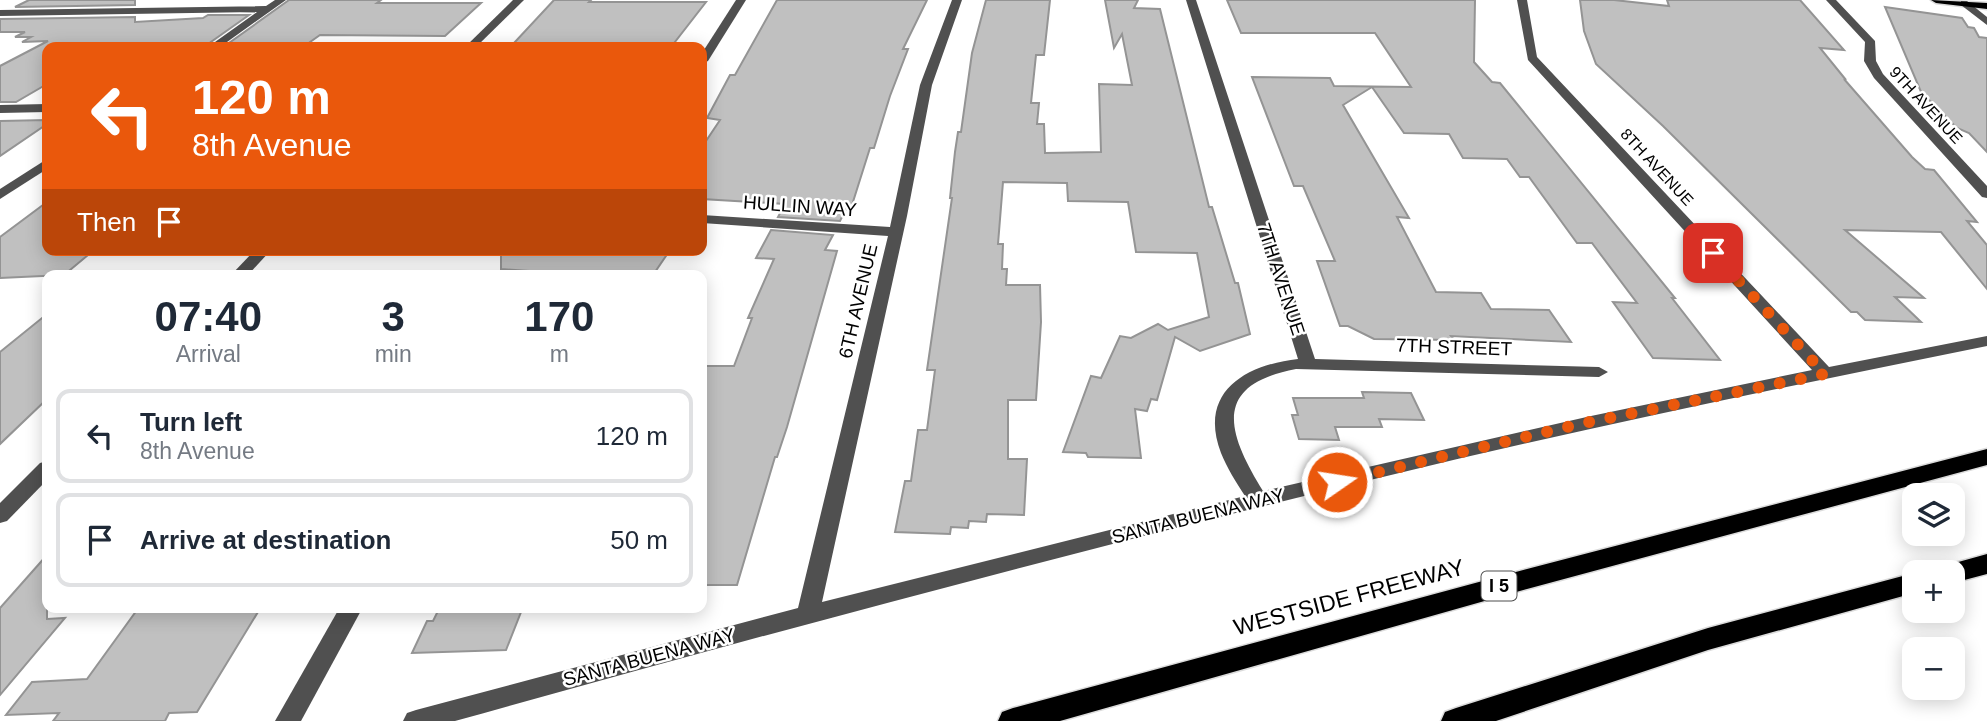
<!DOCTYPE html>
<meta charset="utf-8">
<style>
:root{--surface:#fff;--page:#f6f6f7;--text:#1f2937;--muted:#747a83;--line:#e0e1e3}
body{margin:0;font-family:Helvetica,sans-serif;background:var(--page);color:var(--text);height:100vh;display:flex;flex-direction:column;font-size:26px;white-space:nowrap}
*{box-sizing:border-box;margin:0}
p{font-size:23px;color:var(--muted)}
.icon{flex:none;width:38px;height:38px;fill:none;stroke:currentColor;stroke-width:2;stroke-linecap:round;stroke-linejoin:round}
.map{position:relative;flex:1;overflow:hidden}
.panel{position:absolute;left:42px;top:270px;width:665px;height:343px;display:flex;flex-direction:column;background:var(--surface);border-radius:14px;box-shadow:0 4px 18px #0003}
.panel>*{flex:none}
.hud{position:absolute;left:42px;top:42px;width:665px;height:214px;border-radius:14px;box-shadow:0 4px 18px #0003;background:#ea580c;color:#fff;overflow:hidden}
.buttons{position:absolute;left:1902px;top:483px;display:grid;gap:14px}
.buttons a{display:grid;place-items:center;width:63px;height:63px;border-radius:14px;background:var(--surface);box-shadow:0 4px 18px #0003;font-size:35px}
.pin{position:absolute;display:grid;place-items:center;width:60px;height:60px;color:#fff;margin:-30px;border-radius:14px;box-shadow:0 4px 10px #0006}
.me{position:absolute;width:77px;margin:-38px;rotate:77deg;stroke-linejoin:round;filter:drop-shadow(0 0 5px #0008)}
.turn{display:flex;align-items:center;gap:24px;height:147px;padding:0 35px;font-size:32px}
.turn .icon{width:91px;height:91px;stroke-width:2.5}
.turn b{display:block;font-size:49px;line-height:60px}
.then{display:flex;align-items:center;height:66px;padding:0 35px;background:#0003;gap:14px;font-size:26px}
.eta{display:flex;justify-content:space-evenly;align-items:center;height:119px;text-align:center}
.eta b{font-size:42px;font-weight:800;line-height:49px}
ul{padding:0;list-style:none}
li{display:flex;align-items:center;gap:21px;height:94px;margin:0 14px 10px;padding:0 21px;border:4px solid var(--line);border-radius:14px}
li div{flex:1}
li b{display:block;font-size:26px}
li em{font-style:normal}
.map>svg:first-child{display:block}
</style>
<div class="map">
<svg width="1987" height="721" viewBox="0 0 1987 721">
<rect width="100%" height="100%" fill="#fff"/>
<!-- building -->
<g fill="#c0c0c0" stroke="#949494" stroke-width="2">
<path d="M29,0H135V5L15,7Z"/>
<path d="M289,0H381L377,3H481L445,36L320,35L303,47H251L257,43H229Z"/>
<path d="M554,0H591L589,2H706L671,47H519L522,43H514Z"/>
<path d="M777,0H927L903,49H908L890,96L874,148H870L852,205H848L840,221L778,217L785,204L702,199V147L720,120L707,118L730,75H735Z"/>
<path d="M986,0H1050L1044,55H1036L1031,103H1039L1037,124H1044L1045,153L1101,152L1099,84L1132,85L1122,34L1114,48L1105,0H1138L1134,8L1160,9L1209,207H1212L1235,283H1238L1250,334L1200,351L1175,337L1157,400L1151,399L1147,411L1135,409L1141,458L1088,457L1086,453L1063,452L1091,376L1101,378L1120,336L1131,338L1158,324L1168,330L1209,317L1197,253L1136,252L1128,202L1068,201L1067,183L1003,182L998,244H1003L1002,269H1007L1006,285H1040L1041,322L1036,400H1008V459H1027L1024,515L987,514L986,522L969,521L968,528L951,527L950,534L895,532L905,481H911L918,430H927L935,370H927L952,198H950L955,152L958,132H961L972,53Z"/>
<path d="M1227,0H1475L1474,62L1492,82L1500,83L1675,298H1672L1720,360L1653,358L1613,302L1637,303L1592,243H1577L1529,177H1520L1507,159L1463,158L1449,134L1404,133L1372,87L1343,105L1409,218L1397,217L1436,292L1481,293L1491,309L1549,310L1571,342L1451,336L1454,340L1374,339L1348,326H1340L1317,261H1335L1303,186H1294L1252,77L1330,78L1334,86L1411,87L1375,33H1241Z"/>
<path d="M1580,0H1614L1669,6L1667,0H1800L1844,50L1820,48L1846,80L1844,79L1912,157L1925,169L1934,170L1977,222L1967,221L1987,245V289L1941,232L1845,230L1924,298L1895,297L1921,322L1865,320L1857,312H1851L1663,126L1596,64L1584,31Z"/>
<path d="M1885,7L1962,18L1968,27L1974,28L1979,37L1987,38V152L1969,133L1957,128L1921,92Z"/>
<path d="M208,15H249L208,44L47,47V84L16,102H0V66L48,41L22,42L31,37H15L25,32H0V19L135,17V22L203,18Z"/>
<path d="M47,120V124L0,156V121Z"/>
<path d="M47,202V250H94L64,275L0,278V237Z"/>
<path d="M771,230L833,235L825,250L837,251L787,427L777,457H775L737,585H702V366H734L752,318H748L774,259L756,258Z"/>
<path d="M501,250H670L653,275H586L501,269Z"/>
<path d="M47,314V399L0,444V352Z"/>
<path d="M1362,392L1411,393L1424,420L1379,419L1382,427H1335L1339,440L1299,439L1292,415H1298L1293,398H1364Z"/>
<path d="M47,555V619L65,618L0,695V608Z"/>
<path d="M200,607H261L197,712L169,713L165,721H53L59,713L6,715L32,682L87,679L137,610Z"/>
<path d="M483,607H523L506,650L412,653L427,621H433L439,609Z"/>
</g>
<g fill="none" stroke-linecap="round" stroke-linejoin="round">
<!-- major casing -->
<g stroke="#dbdbdb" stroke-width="3">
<path id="major" d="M1931,0L1987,3V9L1936,3Z"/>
</g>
<!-- highway casing -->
<g stroke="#dbdbdb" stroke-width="3">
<g id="highway">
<path d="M1987,449V465L1527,589L1060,721H998L1002,712L1013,708L1527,569Z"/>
<path d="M1987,554V574L1953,583V572H1940L1944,566Z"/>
<path d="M1914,573V593L1708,650L1496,721H1441L1445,712L1456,708L1708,628Z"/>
</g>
</g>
<!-- minor -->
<g fill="#505050" fill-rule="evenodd">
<path d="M275,0H286L220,47H208L257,12L0,16V10L266,6Z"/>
<path d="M513,0H524L476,47H465Z"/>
<path d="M736,0H746L708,61L702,64V53Z"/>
<path d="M952,0H962L932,85L907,216L822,602L1245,496C1236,482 1227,468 1221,453C1198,393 1244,365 1298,359L1186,0H1196L1315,359L1599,367L1608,372L1599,377L1296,369C1210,385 1228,434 1263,491L1591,416L1812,370L1528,60L1517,0H1527L1537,57L1829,367L1987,336V346C1788,386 1589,427 1391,475C1078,550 766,634 455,721H403L407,713L416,710L798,608L888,236L702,223V215L890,227L920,85Z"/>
<path d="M1826,0H1836L1875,41L1876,61L1883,74L1987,186V198L1982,197L1874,78L1864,61L1865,42Z"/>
<path d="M1961,1H1967L1987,17V25L1961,5Z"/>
<path d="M47,104V112L0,113V105Z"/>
<path d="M47,159V169L0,199V189Z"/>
<path d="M255,250H271L248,275H231Z"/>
<path d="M47,461V480L7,521L0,523V503L40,463Z"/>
<path d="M340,607H363L301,721H275Z"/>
</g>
<!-- major -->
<use href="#major" fill="#000" fill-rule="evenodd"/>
<!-- highway -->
<use href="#highway" fill="#000" fill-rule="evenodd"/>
</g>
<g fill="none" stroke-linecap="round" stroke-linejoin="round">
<!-- route -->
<path stroke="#ea580c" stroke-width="12" stroke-dasharray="0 21.6" d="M1337,482L1575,425L1825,374L1713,253"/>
</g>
<g text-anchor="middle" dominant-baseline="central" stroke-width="5" stroke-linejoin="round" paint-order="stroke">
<!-- far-street labels -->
<g font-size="16" fill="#000" stroke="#fff">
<text transform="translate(1926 105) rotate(47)">9TH AVENUE</text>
<text transform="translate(1657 167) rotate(47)">8TH AVENUE</text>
</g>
<!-- shield labels -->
<rect fill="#fff" stroke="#4c4c4c" stroke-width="2" x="1481.5" y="571.5" width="35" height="29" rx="5"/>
<g font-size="18" font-weight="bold" fill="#000">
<text x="1499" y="586">I 5</text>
</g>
<!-- street labels -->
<g font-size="19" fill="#000" stroke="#fff">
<text transform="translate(800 206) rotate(4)">HULLIN WAY</text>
<text transform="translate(1281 279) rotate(72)">7TH AVENUE</text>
<text transform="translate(858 301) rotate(-77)">6TH AVENUE</text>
<text transform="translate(1454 347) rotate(2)">7TH STREET</text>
<text transform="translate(1198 516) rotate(-14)">SANTA BUENA WAY</text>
<text transform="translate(649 657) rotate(-15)">SANTA BUENA WAY</text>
</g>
<!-- near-street labels -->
<g font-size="23" fill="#000" stroke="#fff">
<text transform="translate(1349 597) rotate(-15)">WESTSIDE FREEWAY</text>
</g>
</g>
</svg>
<div class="buttons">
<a><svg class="icon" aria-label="layers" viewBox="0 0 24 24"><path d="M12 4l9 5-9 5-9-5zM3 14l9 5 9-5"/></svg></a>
<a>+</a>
<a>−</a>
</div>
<div class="pin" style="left:1713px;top:253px;background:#d93025"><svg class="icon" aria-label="arrive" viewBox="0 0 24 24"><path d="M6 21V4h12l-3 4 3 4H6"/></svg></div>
<svg class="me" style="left:1337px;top:482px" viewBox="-20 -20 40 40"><circle r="17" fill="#ea580c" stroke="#fff" stroke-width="3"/><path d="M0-11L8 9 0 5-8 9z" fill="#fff"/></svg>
<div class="hud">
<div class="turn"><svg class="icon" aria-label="left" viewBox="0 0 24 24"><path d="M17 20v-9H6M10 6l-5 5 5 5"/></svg><div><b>120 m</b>8th Avenue</div></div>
<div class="then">Then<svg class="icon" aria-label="arrive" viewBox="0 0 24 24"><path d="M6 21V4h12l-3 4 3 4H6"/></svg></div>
</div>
<section class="panel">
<div class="eta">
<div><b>07:40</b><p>Arrival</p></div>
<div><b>3</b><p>min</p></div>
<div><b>170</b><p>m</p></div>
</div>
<ul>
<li><svg class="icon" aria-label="left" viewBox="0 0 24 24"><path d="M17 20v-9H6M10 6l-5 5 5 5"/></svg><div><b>Turn left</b><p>8th Avenue</p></div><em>120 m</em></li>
<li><svg class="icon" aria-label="arrive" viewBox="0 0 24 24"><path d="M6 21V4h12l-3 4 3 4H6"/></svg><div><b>Arrive at destination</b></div><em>50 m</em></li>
</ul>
</section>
</div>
